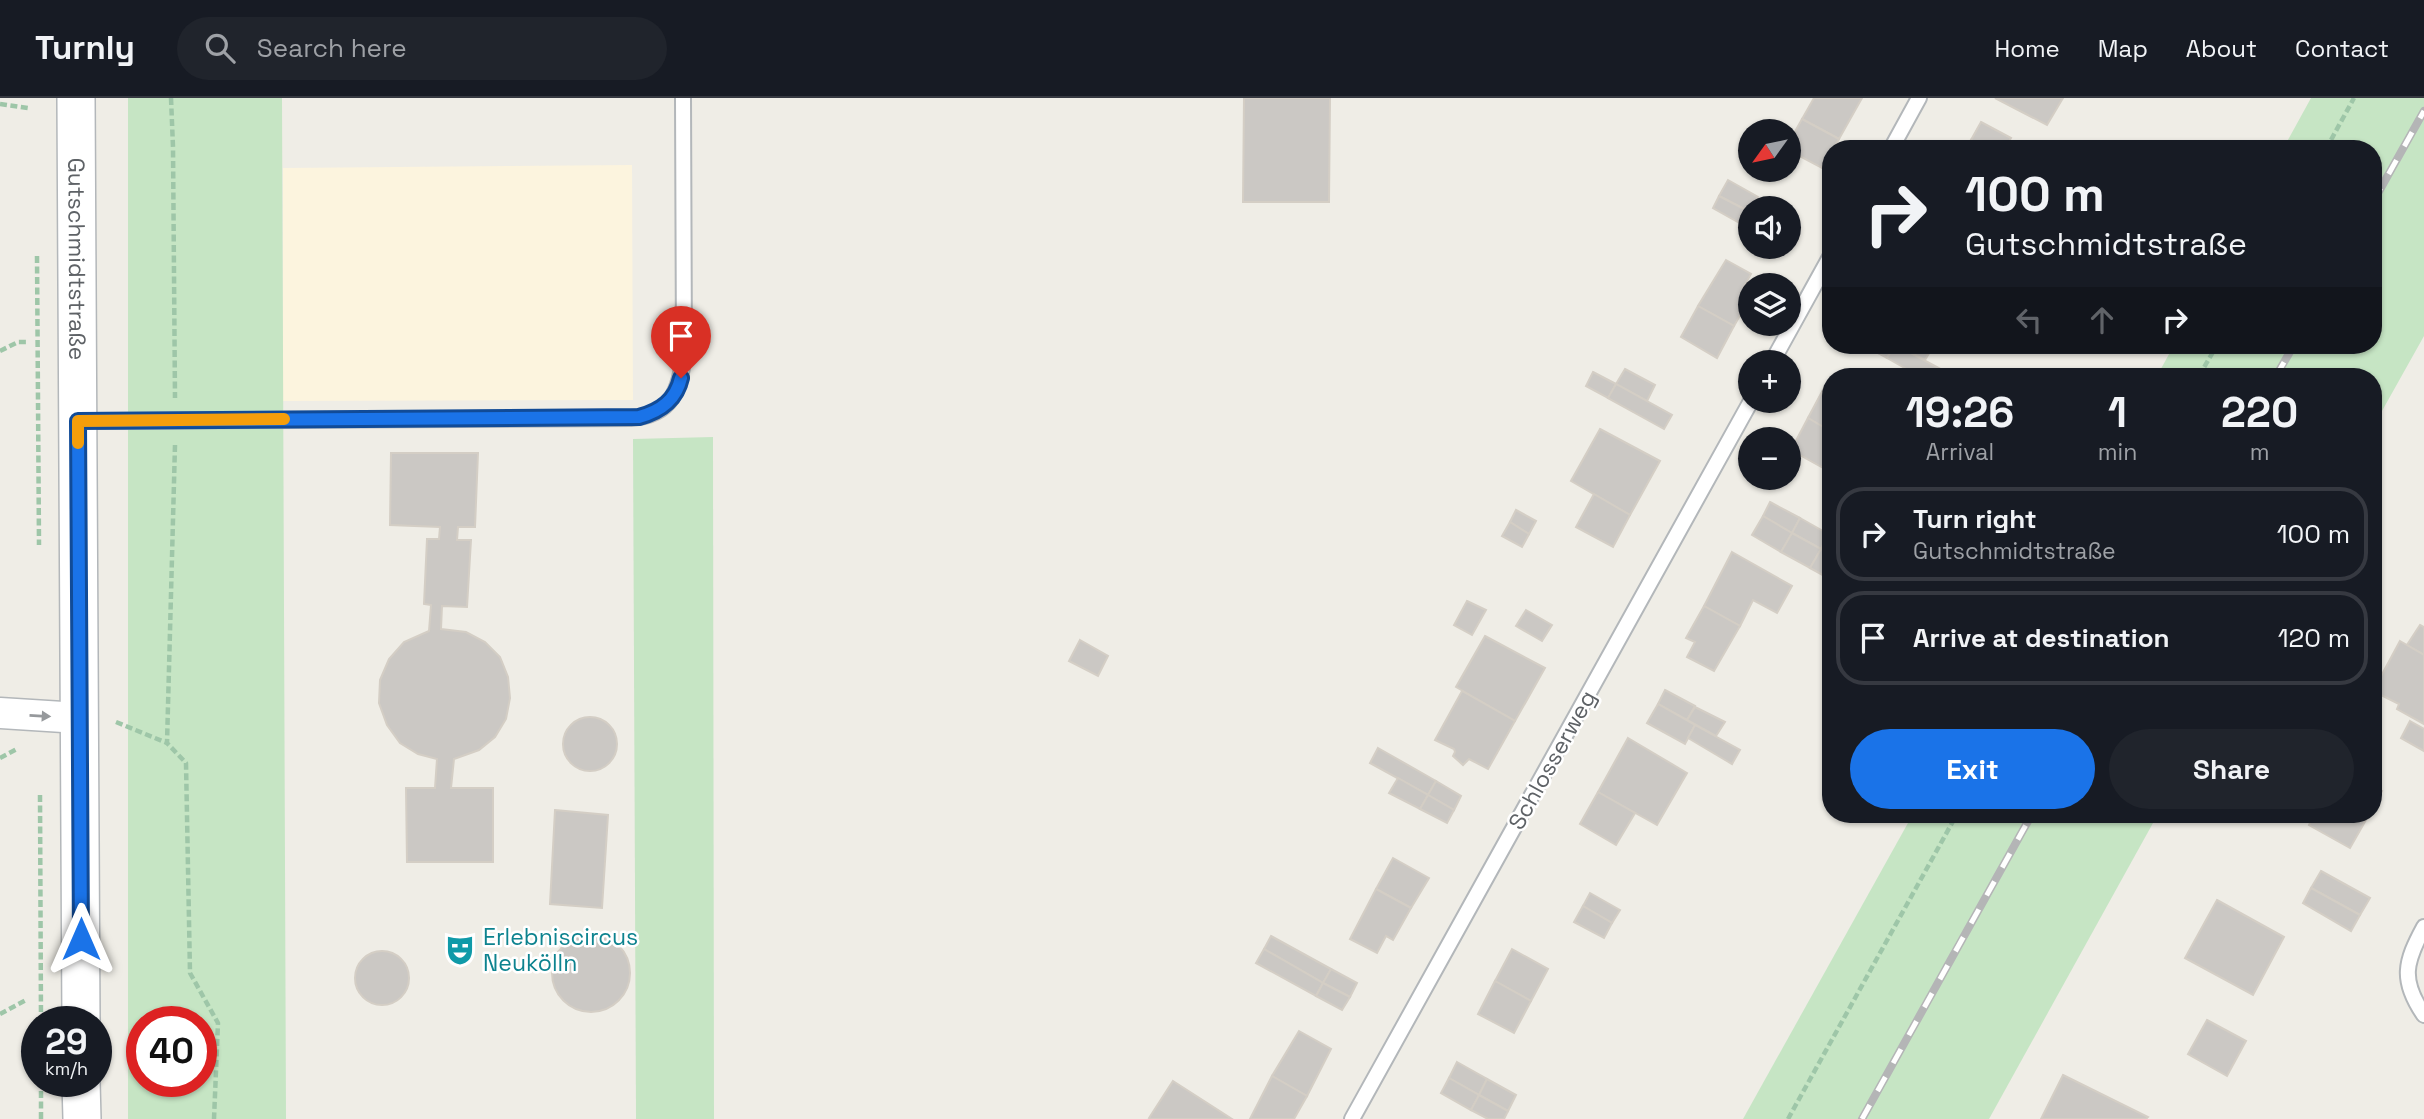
<!DOCTYPE html>
<meta charset="utf-8">
<style>
:root{--surface:#171b24;--page:#20242c;--text:#f1f3f6;--muted:#9ea1a6;--line:#363941;--accent:#1a73e8}
body{margin:0;font-family:"Space Grotesk",sans-serif;background:var(--page);color:var(--text);height:100vh;display:flex;flex-direction:column;font-size:26px;white-space:nowrap}
*{box-sizing:border-box;margin:0}
p{font-size:23px;color:var(--muted)}
.icon{flex:none;width:38px;height:38px;fill:none;stroke:currentColor;stroke-width:2;stroke-linecap:round;stroke-linejoin:round}
.map{position:relative;flex:1;overflow:hidden}
.sheet{position:absolute;left:1822px;top:270px;width:560px;height:455px;display:flex;flex-direction:column;background:var(--surface);border-radius:28px;box-shadow:0 2px 5px #0004}
.sheet>*{flex:none}
.top-card{position:absolute;left:1822px;top:42px;width:560px;height:214px;border-radius:28px;box-shadow:0 2px 5px #0004;background:#171b24;color:var(--text);overflow:hidden}
.needle{width:46px;rotate:237deg}
.fabs{position:absolute;left:1738px;top:21px;display:grid;gap:14px}
.fabs a{display:grid;place-items:center;width:63px;height:63px;border-radius:50%;background:var(--surface);box-shadow:0 2px 5px #0004;font-size:35px}
.speed{position:absolute;left:21px;top:908px;display:flex;gap:14px;font-size:35px;font-weight:700;text-align:center}
.speed>*{display:grid;place-content:center;width:91px;height:91px;border-radius:50%;background:var(--surface);box-shadow:0 2px 5px #0004;line-height:1}
.speed small{font-size:18px;font-weight:400}
.speed .limit{border:10px solid #d22;background:#fff;color:#111}
.pin{position:absolute;display:grid;place-items:center;width:60px;height:60px;color:#fff;margin:-72px -30px;border-radius:50% 50% 50% 0;rotate:-45deg;box-shadow:0 0 7px #0007}
.pin .icon{rotate:45deg}
.me{position:absolute;width:77px;margin:-38px;rotate:0deg;stroke-linejoin:round;filter:drop-shadow(0 0 5px #0008)}
.turn{display:flex;align-items:center;gap:24px;height:147px;padding:0 28px;font-size:32px}
.turn .icon{width:91px;height:91px;stroke-width:2.5}
.turn b{display:block;font-size:49px;line-height:60px}
.lanes{display:flex;align-items:center;height:66px;padding:0 28px;background:#0003;justify-content:center;gap:35px;direction:ltr}
.lanes .off{opacity:.35}
.eta{display:flex;justify-content:space-evenly;align-items:center;height:119px;text-align:center}
.eta b{font-size:42px;font-weight:700;line-height:49px}
.cta{display:flex;gap:14px;margin-top:auto;padding:14px 28px}
.cta a{flex:1;height:80px;border-radius:42px;background:var(--accent);color:#fff;font-size:28px;font-weight:700;line-height:80px;text-align:center}
.cta a+a{background:var(--page);color:var(--text)}
ul{padding:0;list-style:none}
li{display:flex;align-items:center;gap:21px;height:94px;margin:0 14px 10px;padding:0 14px;border:4px solid var(--line);border-radius:28px}
li div{flex:1}
li b{display:block;font-size:26px}
li em{font-style:normal}
header{display:flex;align-items:center;gap:42px;box-sizing:border-box;height:98px;padding:0 35px;background:var(--surface);border-bottom:2px solid var(--line)}
header strong{font-size:33px}
nav{display:flex;gap:38px;margin-inline-start:auto;font-size:24px}
.search{width:490px;height:63px;background:var(--page);display:flex;align-items:center;gap:18px;box-sizing:border-box;padding:0 24px;border-radius:38px;color:var(--muted);font-size:26px}
.map>svg:first-child{display:block}
</style>
<header>
<strong>Turnly</strong>
<div class="search"><svg class="icon" aria-label="search" viewBox="0 0 24 24"><circle cx="10" cy="10" r="6"/><path d="M15 15l6 6"/></svg>Search here</div>
<nav><a>Home</a><a>Map</a><a>About</a><a>Contact</a></nav>
</header>
<div class="map">
<svg width="2424" height="1021" viewBox="0 0 2424 1021">
<rect width="100%" height="100%" fill="#efede6"/>
<!-- commercial -->
<path fill="#fcf4de" d="M632,67L633,302L283,303V70Z"/>
<!-- green -->
<g fill="#c6e5c4" fill-rule="evenodd">
<path d="M128,0H282L286,1021H128ZM142,924H201V984H142Z"/>
<path d="M2311,0H2424V238L2373,329V278H2157L2174,247H2373V51H2283Z"/>
<path d="M713,339L714,1021H636L633,341Z"/>
<path d="M1913,716H2158L1989,1021H1743Z"/>
</g>
<!-- building -->
<g fill="#cbc8c4" stroke="#d4cec5" stroke-width="2">
<path d="M1244,0H1330L1329,104H1243Z"/>
<path d="M1814,0H1862L1839,41L1802,21Z"/>
<path d="M1995,0H2063L2047,27Z"/>
<path d="M1802,21L1839,41L1833,51H1830V56L1822,70L1788,52V46Z"/>
<path d="M1981,24L2011,40L2005,51H1986L1971,42Z"/>
<path d="M1971,42L1986,51H1966Z"/>
<path d="M1728,82L1758,99L1753,110H1750V114L1719,98Z"/>
<path d="M1719,98L1750,114L1743,127L1713,110Z"/>
<path d="M1726,162L1751,176L1743,190L1750,194V200L1734,228L1698,208Z"/>
<path d="M1698,208L1734,228L1717,260L1681,239Z"/>
<path d="M1863,247H1895L1887,260Z"/>
<path d="M1895,247H1896L1948,275L1947,278H1919L1887,260Z"/>
<path d="M1896,247H1929L1933,249L1925,262Z"/>
<path d="M1625,271L1655,287L1647,303L1616,286Z"/>
<path d="M1593,274L1616,286L1608,300L1586,288Z"/>
<path d="M1616,286L1672,317L1664,331L1608,300Z"/>
<path d="M1825,288L1830,290V333L1808,320Z"/>
<path d="M1808,320L1830,333V362L1825,371L1791,352Z"/>
<path d="M1600,331L1660,363L1630,417L1571,383Z"/>
<path d="M391,355H478L475,429H458L457,442H471L467,509L442,508L441,531L466,534L485,544L500,559L508,579L510,600L506,621L495,639L479,652L454,661L451,690H493V764H407L406,690H435L437,661L418,656L400,645L387,627L379,605L380,582L389,561L404,544L429,533L431,507L424,506L427,441H439L440,429L390,427Z"/>
<path d="M1594,396L1630,417L1613,449L1576,429Z"/>
<path d="M1770,404L1800,420L1792,435L1763,418Z"/>
<path d="M1516,412L1536,423L1529,436L1510,424Z"/>
<path d="M1763,418L1792,435L1781,454L1752,437Z"/>
<path d="M1800,420L1828,436L1821,451L1792,435Z"/>
<path d="M1510,424L1529,436L1522,449L1502,438Z"/>
<path d="M1792,435L1821,451L1810,470L1781,454Z"/>
<path d="M1821,451L1830,456V481L1810,470Z"/>
<path d="M1732,454L1792,488L1777,515L1753,502L1740,528L1704,508Z"/>
<path d="M1467,503L1486,512L1472,537L1454,527Z"/>
<path d="M1704,508L1740,528L1714,573L1687,559L1695,544L1686,540Z"/>
<path d="M1526,512L1552,527L1542,543L1516,528Z"/>
<path d="M2420,527L2424,529V557L2407,547Z"/>
<path d="M1485,538L1545,570L1515,623L1456,589Z"/>
<path d="M1080,542L1108,558L1098,578L1069,563Z"/>
<path d="M2400,543L2424,557V626L2397,611L2399,606L2373,593Z"/>
<path d="M1665,592L1695,608L1687,622L1658,606Z"/>
<path d="M1462,593L1515,623L1488,671L1469,661L1463,667L1453,658L1455,654L1454,651L1435,642Z"/>
<path d="M1658,606L1695,627L1685,646L1647,625Z"/>
<path d="M1695,609L1725,624L1716,638L1687,622Z"/>
<circle cx="590" cy="646" r="27"/>
<path d="M2410,623L2424,631V653L2401,640Z"/>
<path d="M1695,627L1740,652L1732,666L1688,640Z"/>
<path d="M1628,640L1687,675L1657,727L1598,694Z"/>
<path d="M1378,650L1436,683L1428,697L1370,665Z"/>
<path d="M1398,680L1428,697L1420,711L1389,695Z"/>
<path d="M1436,683L1461,698L1454,712L1428,697Z"/>
<path d="M2373,688L2382,693L2373,710Z"/>
<path d="M1598,694L1635,715L1616,747L1580,726Z"/>
<path d="M1428,697L1454,712L1447,725L1420,711Z"/>
<path d="M555,712L608,717L602,810L550,806Z"/>
<path d="M2309,716H2355L2366,722L2350,750L2309,727L2313,718Z"/>
<path d="M1393,760L1429,780L1411,810L1376,791Z"/>
<path d="M2321,773L2370,800L2360,817L2311,790Z"/>
<path d="M2311,790L2360,817L2351,833L2303,805Z"/>
<path d="M1376,791L1411,810L1393,842L1386,838L1377,855L1350,841Z"/>
<path d="M1590,795L1620,812L1612,825L1583,808Z"/>
<path d="M2217,802L2284,839L2253,897L2185,860Z"/>
<path d="M1583,808L1612,825L1604,840L1574,824Z"/>
<circle cx="591" cy="875" r="39"/>
<path d="M1271,838L1331,871L1323,885L1264,851Z"/>
<path d="M1264,851L1323,885L1316,898L1256,865Z"/>
<path d="M1512,851L1548,871L1531,903L1495,883Z"/>
<circle cx="382" cy="880" r="27"/>
<path d="M1331,871L1357,885L1350,899L1323,885Z"/>
<path d="M1495,883L1531,903L1514,935L1478,916Z"/>
<path d="M1323,885L1350,899L1342,912L1316,898Z"/>
<path d="M2207,922L2246,943L2227,978L2188,956Z"/>
<path d="M1299,933L1331,951L1307,998L1272,978Z"/>
<path d="M1457,964L1487,981L1479,997L1449,980Z"/>
<path d="M2063,977L2148,1019L2146,1021H2041Z"/>
<path d="M1272,978L1307,998L1294,1021H1250Z"/>
<path d="M1449,980L1479,997L1471,1012L1441,995Z"/>
<path d="M1487,981L1516,997L1508,1013L1479,997Z"/>
<path d="M1173,983L1232,1021H1151L1149,1020Z"/>
<path d="M1479,997L1508,1013L1504,1021H1488L1471,1012Z"/>
</g>
<g fill="none" stroke-linecap="round" stroke-linejoin="round">
<!-- service casing -->
<g stroke="#b3b7ba" stroke-width="18">
<g id="service">
<path d="M1891,51L1919,0"/>
<path d="M1772,264L1830,159"/>
<path d="M79,323L631,320C672,317 680,292 684,256L683,0"/>
<path d="M2424,829C2405,864 2400,882 2424,917"/>
<path d="M1352,1021L1751,303"/>
</g>
</g>
<!-- minor casing -->
<g stroke="#b3b7ba" stroke-width="33">
<path id="minor" d="M0,615L79,620"/>
</g>
<!-- tertiary casing -->
<g stroke="#b3b7ba" stroke-width="40">
<g id="tertiary">
<path id="s1" d="M76,0L81,924"/>
<path d="M81,984L82,1021"/>
</g>
</g>
<!-- path -->
<g stroke="#9ec6a8" stroke-width="4.5" stroke-dasharray="7 3.5" stroke-linecap="butt">
<path d="M171,0L173,49L175,300"/>
<path d="M0,6L28,10"/>
<path d="M2326,51L2354,0"/>
<path d="M37,158L39,447"/>
<path d="M0,253L18,244H27"/>
<path d="M2199,278L2217,247"/>
<path d="M175,347L167,645L186,665L190,875L218,925L214,1021"/>
<path d="M116,624L167,645"/>
<path d="M0,660L17,651"/>
<path d="M40,697L41,924"/>
<path d="M0,916L26,902"/>
<path d="M41,1021V984"/>
<path d="M1788,1021L1957,716"/>
</g>
<!-- service -->
<use href="#service" stroke="#fff" stroke-width="14"/>
<!-- minor -->
<use href="#minor" stroke="#fff" stroke-width="30"/>
<!-- tertiary -->
<use href="#tertiary" stroke="#fff" stroke-width="37"/>
<!-- rail casing -->
<g stroke="#b4b5b6" stroke-width="8">
<g id="rail">
<path d="M2373,104L2424,13"/>
<path d="M2276,278L2294,247"/>
<path d="M1862,1021L2032,716"/>
</g>
</g>
<!-- rail -->
<use href="#rail" stroke="#fff" stroke-width="5" stroke-dasharray="16" stroke-linecap="butt"/>
</g>
<!-- one-way arrows -->
<defs><path id="oneway-solid" d="M-6-.8H1V-3.2L6.5 0L1 3.2V.8H-6Z" transform="scale(1.75)"/></defs>
<use fill="#96999c" href="#oneway-solid" transform="translate(40 618) rotate(3)"/>
<g fill="none" stroke-linecap="round" stroke-linejoin="round">
<!-- route casing -->
<g stroke="#114b97" stroke-width="18">
<path id="route" d="M81,841L78,323L639,319C661,313 676,302 681,280"/>
</g>
<!-- route -->
<use href="#route" stroke="#1a73e8" stroke-width="12"/>
<!-- slow -->
<path stroke="#f59e0b" stroke-width="12" d="M78,345V323L284,321"/>
</g>
<!-- icons -->
<defs>
<g id="theatre-bare" transform="scale(2.415)"><path d="M-5-5.5Q0-4 5-5.5V0Q5 5 0 6Q-5 5-5 0ZM-3.3-2.5H-1v1.5H-3.3ZM1-2.5H3.3v1.5H1ZM-2.8 1Q0 5.5 2.8 1Z" fill="#0f9aa8" stroke="#fff" stroke-width="2.5" paint-order="stroke"/></g>
</defs>
<g fill-rule="evenodd">
<use href="#theatre-bare" x="460" y="852"/>
</g>
<g text-anchor="middle" dominant-baseline="central" stroke-width="5" stroke-linejoin="round" paint-order="stroke">
<!-- street labels -->
<g font-size="23" fill="#5e6266" stroke="#fff">
<text stroke="none"><textPath href="#s1" startOffset="161">Gutschmidtstraße</textPath></text>
<text transform="translate(1552 662) rotate(-61)">Schlosserweg</text>
</g>
<!-- culture labels -->
<g font-size="23" fill="#0d838f" stroke="#fff" text-anchor="start">
<text x="483" y="839">Erlebniscircus<tspan x="483" dy="26">Neukölln</tspan></text>
</g>
</g>
</svg>
<div class="fabs">
<a><svg class="needle" viewBox="-14 -14 28 28"><path d="M0-13l5 13h-10z" fill="#e53935"/><path d="M0 13l5-13h-10z" fill="#9ea1a6"/></svg></a>
<a><svg class="icon" aria-label="sound" viewBox="0 0 24 24"><path d="M4 9h4l5-4v14l-5-4H4zM17 9q2 3 0 6"/></svg></a>
<a><svg class="icon" aria-label="layers" viewBox="0 0 24 24"><path d="M12 4l9 5-9 5-9-5zM3 14l9 5 9-5"/></svg></a>
<a>+</a>
<a>−</a>
</div>
<div class="speed"><div>29<small>km/h</small></div><div class="limit">40</div></div>
<div class="pin" style="left:681px;top:280px;background:#d93025"><svg class="icon" aria-label="arrive" viewBox="0 0 24 24"><path d="M6 21V4h12l-3 4 3 4H6"/></svg></div>
<svg class="me" style="left:81px;top:841px" viewBox="-20 -20 40 40"><path d="M0-17L14 15 0 8-14 15z" fill="#1a73e8" stroke="#fff" stroke-width="4"/></svg>
<div class="top-card">
<div class="turn"><svg class="icon" aria-label="right" viewBox="0 0 24 24"><path d="M7 20v-9h11M14 6l5 5-5 5"/></svg><div><b>100 m</b>Gutschmidtstraße</div></div>
<div class="lanes"><svg class="icon off" aria-label="left" viewBox="0 0 24 24"><path d="M17 20v-9H6M10 6l-5 5 5 5"/></svg><svg class="icon off" aria-label="ahead" viewBox="0 0 24 24"><path d="M12 20V5M6 11l6-6 6 6"/></svg><svg class="icon" aria-label="right" viewBox="0 0 24 24"><path d="M7 20v-9h11M14 6l5 5-5 5"/></svg></div>
</div>
<section class="sheet">
<div class="eta">
<div><b>19:26</b><p>Arrival</p></div>
<div><b>1</b><p>min</p></div>
<div><b>220</b><p>m</p></div>
</div>
<ul>
<li><svg class="icon" aria-label="right" viewBox="0 0 24 24"><path d="M7 20v-9h11M14 6l5 5-5 5"/></svg><div><b>Turn right</b><p>Gutschmidtstraße</p></div><em>100 m</em></li>
<li><svg class="icon" aria-label="arrive" viewBox="0 0 24 24"><path d="M6 21V4h12l-3 4 3 4H6"/></svg><div><b>Arrive at destination</b></div><em>120 m</em></li>
</ul>
<div class="cta"><a>Exit</a><a>Share</a></div>
</section>
</div>
